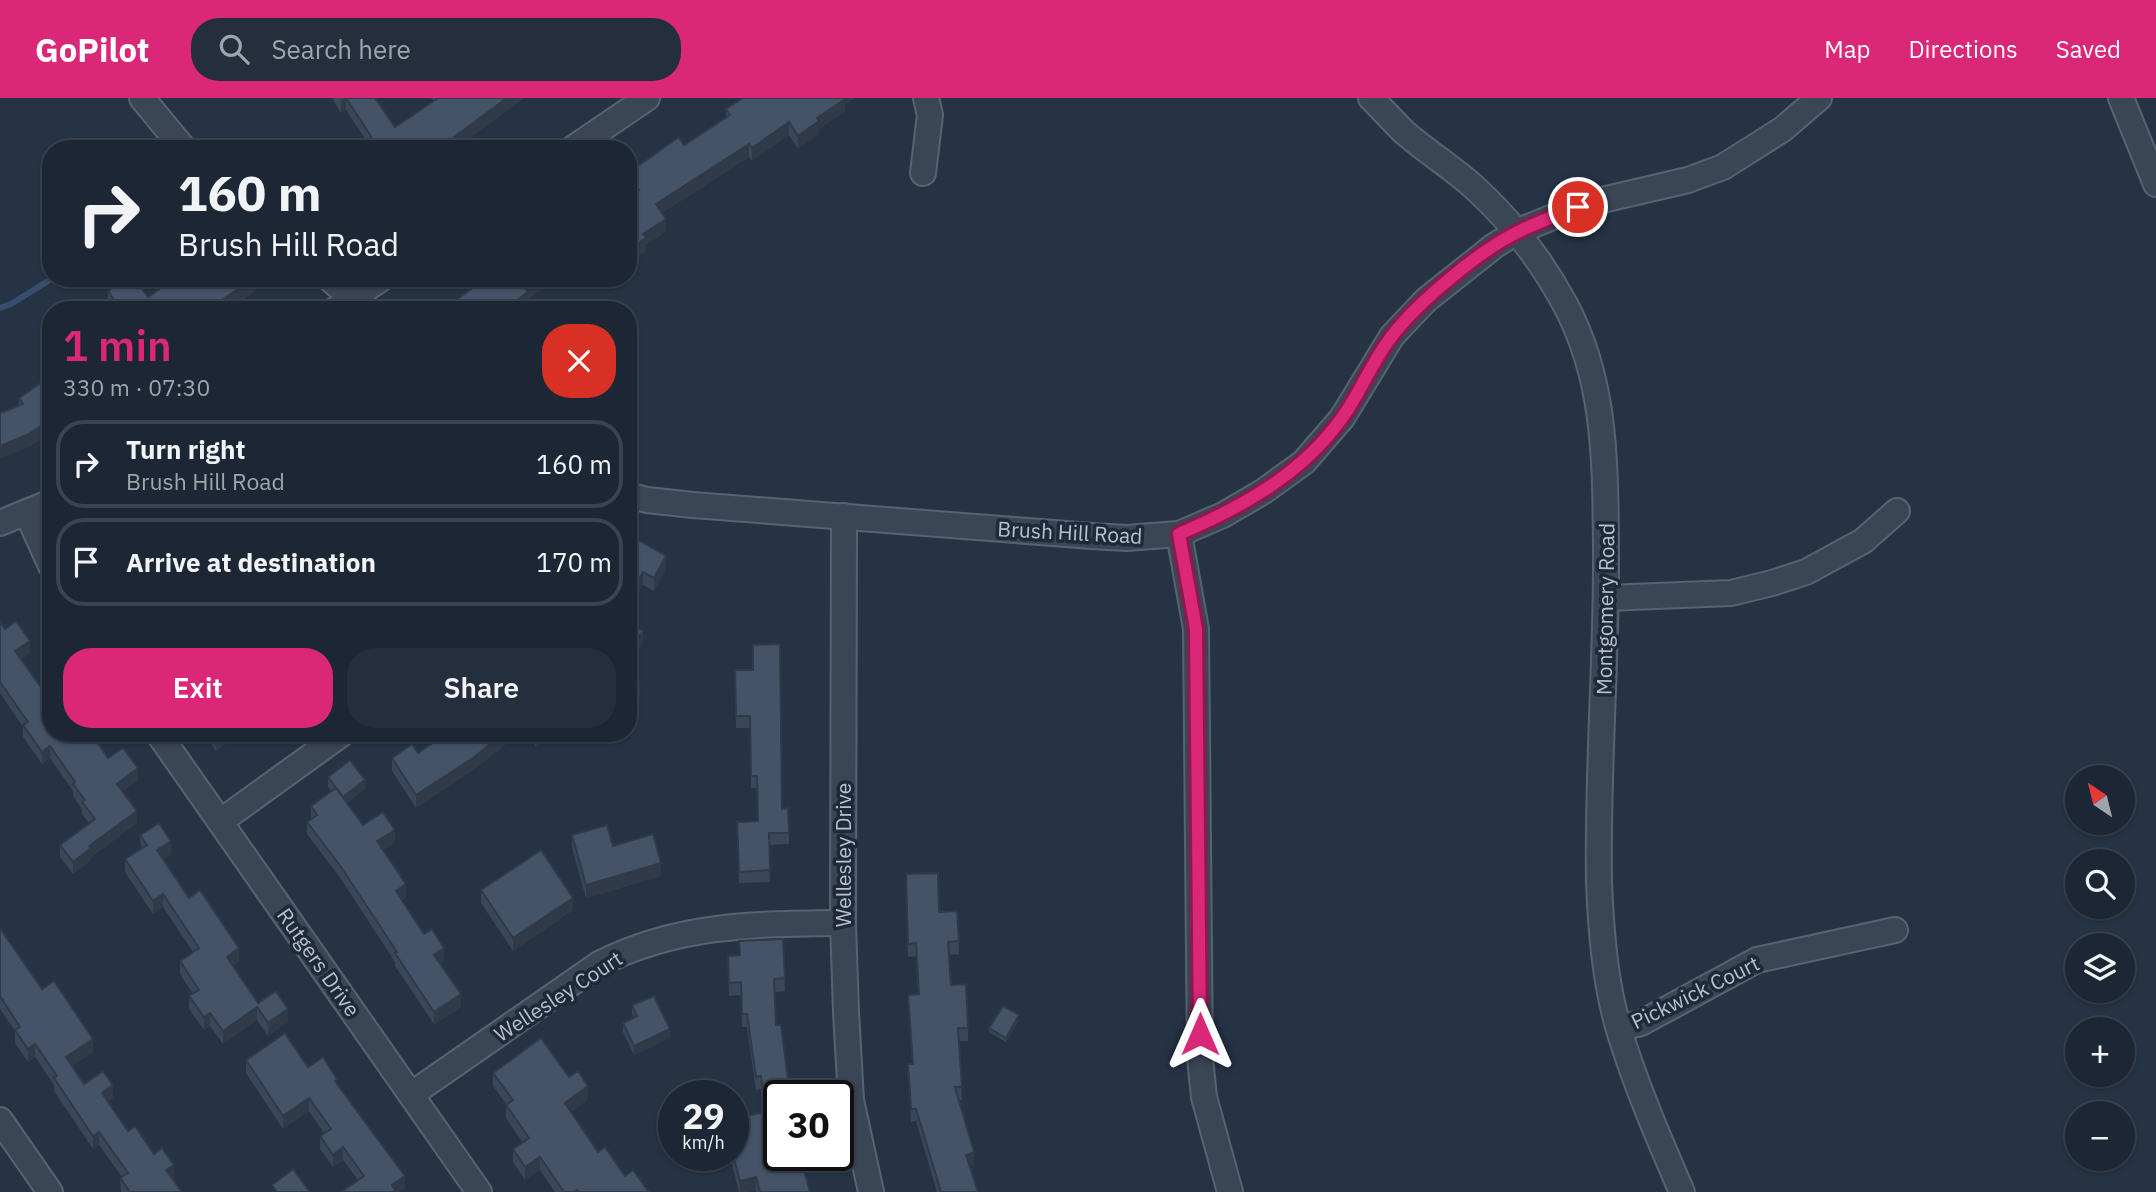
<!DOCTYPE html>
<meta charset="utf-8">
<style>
:root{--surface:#1c2634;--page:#252e3c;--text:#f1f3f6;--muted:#a0a5ac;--line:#3a434f;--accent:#db2777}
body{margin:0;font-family:"IBM Plex Sans",sans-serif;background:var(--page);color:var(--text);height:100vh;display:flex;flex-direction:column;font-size:26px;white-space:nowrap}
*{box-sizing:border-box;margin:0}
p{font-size:23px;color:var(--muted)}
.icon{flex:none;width:38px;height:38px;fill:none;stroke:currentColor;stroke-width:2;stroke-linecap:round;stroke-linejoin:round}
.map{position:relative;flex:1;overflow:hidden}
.details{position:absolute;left:42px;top:203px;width:595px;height:441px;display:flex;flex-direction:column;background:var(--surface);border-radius:28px;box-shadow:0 2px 5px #0004,0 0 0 2px var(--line)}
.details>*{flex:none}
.banner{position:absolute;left:42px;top:42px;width:595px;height:147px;border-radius:28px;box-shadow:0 2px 5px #0004,0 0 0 2px var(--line);background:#1c2634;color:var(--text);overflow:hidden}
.needle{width:46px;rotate:325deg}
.tools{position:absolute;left:2065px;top:667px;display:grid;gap:14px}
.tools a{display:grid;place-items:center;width:70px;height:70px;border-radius:50%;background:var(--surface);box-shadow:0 2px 5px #0004,0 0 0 2px var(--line);font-size:35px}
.speed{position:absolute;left:658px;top:982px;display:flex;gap:14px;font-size:35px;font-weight:700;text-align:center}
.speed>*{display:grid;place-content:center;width:91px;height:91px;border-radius:50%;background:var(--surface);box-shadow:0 2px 5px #0004,0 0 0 2px var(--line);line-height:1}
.speed small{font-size:18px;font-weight:400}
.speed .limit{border:4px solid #111;border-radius:10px;background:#fff;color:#111}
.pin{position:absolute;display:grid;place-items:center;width:60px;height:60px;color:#fff;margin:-30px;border:4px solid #fff;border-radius:50%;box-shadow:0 2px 7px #0007}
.me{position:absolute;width:77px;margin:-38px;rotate:0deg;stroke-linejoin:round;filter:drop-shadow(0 0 5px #0008)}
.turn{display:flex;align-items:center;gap:24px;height:147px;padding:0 21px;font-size:32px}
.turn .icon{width:91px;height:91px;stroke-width:2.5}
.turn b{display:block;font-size:49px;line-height:60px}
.round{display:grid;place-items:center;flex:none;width:74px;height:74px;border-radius:28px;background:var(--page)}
.headline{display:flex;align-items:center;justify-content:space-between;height:119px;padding:0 21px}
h1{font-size:42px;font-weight:600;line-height:52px;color:var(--accent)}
.action{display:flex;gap:14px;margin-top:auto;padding:14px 21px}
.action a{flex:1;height:80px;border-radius:28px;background:var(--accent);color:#fff;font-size:28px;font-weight:600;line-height:80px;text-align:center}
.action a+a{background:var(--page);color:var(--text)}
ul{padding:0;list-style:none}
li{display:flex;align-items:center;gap:21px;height:88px;margin:0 14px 10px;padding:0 7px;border:4px solid var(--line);border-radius:28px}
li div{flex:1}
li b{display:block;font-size:26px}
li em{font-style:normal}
header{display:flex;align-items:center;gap:42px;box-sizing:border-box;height:98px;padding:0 35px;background:var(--accent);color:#fff}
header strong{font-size:33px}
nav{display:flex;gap:38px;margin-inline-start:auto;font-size:24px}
.search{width:490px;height:63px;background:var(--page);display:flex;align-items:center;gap:18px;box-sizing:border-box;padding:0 24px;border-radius:28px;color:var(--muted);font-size:26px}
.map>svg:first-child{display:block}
</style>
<header>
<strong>GoPilot</strong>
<div class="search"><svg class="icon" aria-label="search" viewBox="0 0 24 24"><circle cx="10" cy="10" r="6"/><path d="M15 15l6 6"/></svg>Search here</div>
<nav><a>Map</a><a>Directions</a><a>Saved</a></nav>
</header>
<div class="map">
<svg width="2156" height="1094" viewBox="0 0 2156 1094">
<rect width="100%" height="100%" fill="#253345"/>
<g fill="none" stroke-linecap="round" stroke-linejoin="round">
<!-- stream -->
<path stroke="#374e6d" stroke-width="6" d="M0,210L11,206L53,180"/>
<!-- minor casing -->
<g stroke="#586372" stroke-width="28">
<g id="minor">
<path d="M142,0L184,51"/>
<path d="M1371,0C1382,11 1393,23 1404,34C1427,54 1453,70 1475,90C1511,123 1543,165 1566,208C1606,284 1605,364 1606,448C1607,560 1597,672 1599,784C1601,833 1605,885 1619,932C1636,988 1659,1041 1682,1094"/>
<path d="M2121,0L2156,86"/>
<path d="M572,51L647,0"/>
<path d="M923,75L930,17L926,0"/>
<path d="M329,180L363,210"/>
<path d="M335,212L382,180"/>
<path d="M628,397L647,402L693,407L1092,438L1126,440L1179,436L1223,417L1264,393L1304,364L1342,320L1392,238L1426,202L1494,148L1516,134L1585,106L1688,82L1723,69L1783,31L1819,0"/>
<path d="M27,415L51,468"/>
<path d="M844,418L843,825L846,914L851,1002L871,1094"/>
<path d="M0,425L51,404"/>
<path d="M1179,436L1196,531L1200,960L1204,999L1230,1094"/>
<path d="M1607,500L1731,495L1772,485L1806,474L1863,443L1897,413"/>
<path d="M158,635L479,1094"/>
<path d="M221,723L343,635"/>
<path d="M1619,930L1641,925L1757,862L1895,832"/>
<path d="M412,996L599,866C678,826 756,826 843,825"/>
<path d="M0,1022L50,1094"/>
</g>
</g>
<!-- minor -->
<use href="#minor" stroke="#3a4555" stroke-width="24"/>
</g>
<!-- wall -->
<g fill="#3a4759">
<path d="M332,0H375L395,29L434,3L432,0H524L455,51H363L369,47L346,12L341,15Z"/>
<path d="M743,0H855L845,7V14L819,31V36L798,51L789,37L752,63L749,59L662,115L666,133L646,147V153L633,96L628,90V75L684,47L726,20V11Z"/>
<path d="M108,193L148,199L255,193L227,212H112L108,206Z"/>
<path d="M51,252V333L29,349L19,307V300L47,280L41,272V259Z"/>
<path d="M628,436L666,471L654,493L643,487Z"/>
<path d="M0,523L5,531L30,555L21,561L48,599L108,660L138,682L122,694L137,725L91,759V762L73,776L60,759V747L89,725L82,716V711L73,698V693L50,660L42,666L23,639V629L0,595Z"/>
<path d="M735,572L789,735V746L769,747L770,784L739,785L737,735L757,723V690H751L750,630H736Z"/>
<path d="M203,635H241L216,653Z"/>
<path d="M447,635H520L473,672L416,710L392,673V660L418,655Z"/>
<path d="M525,635H554L536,649Z"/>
<path d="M328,679L365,691L347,705L363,727L395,744L383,752L406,799L402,802L424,836L444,863L440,865L461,909L434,926L395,868V864L341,781L307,736V724L311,721V708L331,693L328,688Z"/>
<path d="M140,737L171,756L163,761L189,800L239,863L233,868L258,905L288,924L268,938L257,922L223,946L210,928L204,932L189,911V898L193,896L180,876V863L193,854L163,809L153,816L125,774V761L141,751Z"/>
<path d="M572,737L613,748L661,778L586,800L572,750Z"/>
<path d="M906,789L939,814L959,843V856L949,857L951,887L968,930V943H959L962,1002H959L974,1067L970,1068L978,1094H937L916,1023L911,1024L908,966H912L908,897L918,896L916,858L908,859Z"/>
<path d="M481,792L573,812L513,853L481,805Z"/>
<path d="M0,830L42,891L93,954L72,968L84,986L113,1000L108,1004L128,1033L154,1056L174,1080L172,1081L182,1094H121L120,1080L122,1079L99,1047L93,1051L54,993V987L35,959L28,964L15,945V933L0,911Z"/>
<path d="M783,841L785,893L775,894L776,927H781L790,998H779V1011L770,1013L779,1057L810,1094H756V1092L747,1094H739L732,1066V1057H733V1022L769,1013H764L761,991L756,992L747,929H742L741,897L729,898L728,858L739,857Z"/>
<path d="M632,907L670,940L634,957L623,934V925L634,920L632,916Z"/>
<path d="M1019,922L1006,944L989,934V930Z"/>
<path d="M246,962L308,969L337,986L405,1091L358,1082L343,1062L333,1069L320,1051V1038L324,1035L309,1013L283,1031L246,975Z"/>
<path d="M493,975L569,979L588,1001L571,1014L598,1054L625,1078L649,1094H555L540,1072L525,1082L513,1064V1051L523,1045L506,1020V1007H507L493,988Z"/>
</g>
<!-- shaded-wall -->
<g fill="#303a49">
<path d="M346,0V12L341,15V2Z"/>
<path d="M507,0H524L455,51H438Z"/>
<path d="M841,0H855L845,7V14L819,31V36L798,51V38L817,20Z"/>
<path d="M789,24V37L752,63V50Z"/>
<path d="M749,46V59L656,119V106Z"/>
<path d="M666,121V133L646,147V153L628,165V152L643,136Z"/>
<path d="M254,180L255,193L227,212H207Z"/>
<path d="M539,180H557L528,201V207L521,212H503L525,190Z"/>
<path d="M51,321V333L29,349L0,361V348Z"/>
<path d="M666,458V471L654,493V480Z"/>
<path d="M643,474V487L628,513V500Z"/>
<path d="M643,533V545L628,566V553Z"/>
<path d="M30,543V555L15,565V553Z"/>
<path d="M640,585V598L628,609V596Z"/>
<path d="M225,635H241L216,653V642Z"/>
<path d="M504,635H520L473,672L416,710V697Z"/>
<path d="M538,635H554L536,649V637Z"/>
<path d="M50,648V660L42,666V654Z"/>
<path d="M138,670V682L117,698V686Z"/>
<path d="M365,682V691L343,708V699Z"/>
<path d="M137,713V725L91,759V762L73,776V764L89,748Z"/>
<path d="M395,732V744L377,756V743Z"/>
<path d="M171,743V756L157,765V752Z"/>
<path d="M661,765V778L586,800V787Z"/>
<path d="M406,786V799L396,805V793Z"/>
<path d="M163,796V809L153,816V803Z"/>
<path d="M573,800V812L513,853V840Z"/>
<path d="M239,850V863L227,872V859Z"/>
<path d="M444,850V863L434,869V857Z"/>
<path d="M461,896V909L434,926V914Z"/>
<path d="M257,909V922L223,946V933Z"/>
<path d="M288,911V924L268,938V925Z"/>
<path d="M210,915V928L204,932V919Z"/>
<path d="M1019,917V922L1006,944V940Z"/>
<path d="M670,931V940L634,957V948Z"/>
<path d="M93,941V954L66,972V959Z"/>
<path d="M35,946V959L28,964V951Z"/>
<path d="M113,987V1000L102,1008V995Z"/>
<path d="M588,988V1001L565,1018V1005Z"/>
<path d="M309,1000V1013L283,1031V1018Z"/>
<path d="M99,1034V1047L93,1051V1038Z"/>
<path d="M343,1049V1062L333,1069V1057Z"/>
<path d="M974,1054V1067L966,1070V1057Z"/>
<path d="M540,1059V1072L525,1082V1069Z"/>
<path d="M174,1067V1080L166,1085V1072Z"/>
<path d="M405,1078V1091L400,1094H392V1087Z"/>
<path d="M756,1079V1092L747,1094H740V1083Z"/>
</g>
<!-- building -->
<g fill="#445368" stroke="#303a49" stroke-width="2">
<path d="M346,0H375L395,29L438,0H507L438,51H427L426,49L424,51H363L374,43Z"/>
<path d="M743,0H844L845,1L817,20L819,23L798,38L789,24L752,50L749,46L656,106L666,121L643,136L646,140L628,152V100L639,92L628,75L679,39L684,47L730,17L726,11Z"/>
<path d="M127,180H135L148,199L175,180H254L207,212H121L108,193Z"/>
<path d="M486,180H539L525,190L528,194L503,212H457L452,205Z"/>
<path d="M51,252V273L41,259Z"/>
<path d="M51,278V321L29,336L0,348V315L23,306L19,300Z"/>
<path d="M628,436L666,458L654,480L643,474L628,500Z"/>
<path d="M628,522L643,533L628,553Z"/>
<path d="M0,523L5,531L16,523L30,543L15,553L48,599L51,597V635H91L108,660L123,650L138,670L117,686L137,713L89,748L91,750L73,764L60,747L95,721L82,704L85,702L73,686L75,684L50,648L42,654L23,627L28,624L0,584Z"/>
<path d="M780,546L782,711L788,710L789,735H769L770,772L739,774L737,724L758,723L757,678H751L750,618H736L735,572H753V547Z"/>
<path d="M628,572L640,585L628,596Z"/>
<path d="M211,635H225L216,642Z"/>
<path d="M447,635H504L473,660L416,697L392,660L412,646L418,655Z"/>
<path d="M350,662L365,682L343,699L328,679Z"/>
<path d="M336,690L363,727L383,714L395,732L377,743L406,786L396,793L424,836L432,831L444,850L434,857L461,896L434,914L395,855L397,854L341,769L307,724L317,717L311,708Z"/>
<path d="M159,725L171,743L157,752L189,800L200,792L239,850L227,859L258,905L276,893L288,911L268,925L257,909L223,933L210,915L204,919L189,898L199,892L180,863L199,850L163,796L153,803L125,761L147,747L140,737Z"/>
<path d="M607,727L613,748L653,736L661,765L586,787L572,737Z"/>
<path d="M541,752L573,800L513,840L481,792Z"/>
<path d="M938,775L939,814L957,813L959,843L948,844L951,887L966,886L968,930H958L962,989H955L974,1054L966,1057L978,1094H941L916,1011H911L908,966H913L908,897L919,896L916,845L908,846L906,776Z"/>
<path d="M0,830L42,891L54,883L93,941L66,959L84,986L103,973L113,987L102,995L128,1033L135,1028L154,1056L162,1050L174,1067L166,1072L182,1094H130L120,1080L128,1075L99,1034L93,1038L54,980L57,978L35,946L28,951L15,932L20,929L0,898Z"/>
<path d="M783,841L785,880L774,881L776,927H781L790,997L764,1001L761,978L756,979L747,916H742L741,884L729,885L728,858L740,857L739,843Z"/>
<path d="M654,898L670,931L634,948L623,925L637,918L632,907Z"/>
<path d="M1003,908L1019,917L1006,940L989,930Z"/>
<path d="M285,935L308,969L323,959L337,981L335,983L405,1078L392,1087L396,1094H341L364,1078L343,1049L333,1057L320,1038L331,1031L309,1000L283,1018L246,962Z"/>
<path d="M541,940L569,979L578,973L588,988L565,1005L598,1054L605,1049L625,1078L633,1072L649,1094H579L577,1092L574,1094H564L540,1059L525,1069L513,1051L529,1040L506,1007L513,1002L493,975Z"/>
<path d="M770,1012L779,1045V1057H800L810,1094H760L756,1079L740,1083L733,1057V1052H736L733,1041V1022Z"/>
<path d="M293,1071L310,1094H277L272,1087Z"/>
</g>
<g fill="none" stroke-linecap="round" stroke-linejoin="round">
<!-- route casing -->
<g stroke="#8e194d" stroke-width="18">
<path id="route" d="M1200,936L1196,531L1179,436C1242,409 1301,377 1342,320C1361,294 1372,263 1392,238C1417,205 1477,155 1514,136C1534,125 1557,118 1578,109"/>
</g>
<!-- route -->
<use href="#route" stroke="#db2777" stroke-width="12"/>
</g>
<g text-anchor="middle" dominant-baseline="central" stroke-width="7" stroke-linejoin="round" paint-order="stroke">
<!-- street labels -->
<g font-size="21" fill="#b8c0ce" stroke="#1e2a3a">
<text transform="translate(1070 434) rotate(3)">Brush Hill Road</text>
<text transform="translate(1605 511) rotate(-89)">Montgomery Road</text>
<text transform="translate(843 757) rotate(-90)">Wellesley Drive</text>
<text transform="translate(319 864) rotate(55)">Rutgers Drive</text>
<text transform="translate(1695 894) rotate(-26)">Pickwick Court</text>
<text transform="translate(558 898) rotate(-33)">Wellesley Court</text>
</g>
</g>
</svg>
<div class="tools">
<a><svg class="needle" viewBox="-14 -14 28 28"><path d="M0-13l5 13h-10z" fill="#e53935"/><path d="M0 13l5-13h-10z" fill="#a0a5ac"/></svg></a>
<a><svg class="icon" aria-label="search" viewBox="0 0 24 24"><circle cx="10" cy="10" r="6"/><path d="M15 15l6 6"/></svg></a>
<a><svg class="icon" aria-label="layers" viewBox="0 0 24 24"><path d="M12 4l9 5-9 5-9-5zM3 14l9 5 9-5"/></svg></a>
<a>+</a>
<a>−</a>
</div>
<div class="speed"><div>29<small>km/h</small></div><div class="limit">30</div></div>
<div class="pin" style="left:1578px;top:109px;background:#d93025"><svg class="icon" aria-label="arrive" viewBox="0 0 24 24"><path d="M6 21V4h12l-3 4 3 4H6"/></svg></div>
<svg class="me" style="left:1200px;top:936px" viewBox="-20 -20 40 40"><path d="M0-17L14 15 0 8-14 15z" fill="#db2777" stroke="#fff" stroke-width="4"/></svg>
<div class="banner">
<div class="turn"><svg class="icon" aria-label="right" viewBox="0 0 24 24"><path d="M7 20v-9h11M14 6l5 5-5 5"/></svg><div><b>160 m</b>Brush Hill Road</div></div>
</div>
<section class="details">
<div class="headline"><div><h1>1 min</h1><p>330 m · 07:30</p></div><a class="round" style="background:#d93025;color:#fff"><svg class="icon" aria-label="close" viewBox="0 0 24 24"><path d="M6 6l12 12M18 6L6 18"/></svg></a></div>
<ul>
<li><svg class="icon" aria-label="right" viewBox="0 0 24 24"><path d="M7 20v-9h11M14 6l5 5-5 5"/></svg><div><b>Turn right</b><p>Brush Hill Road</p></div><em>160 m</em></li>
<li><svg class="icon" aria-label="arrive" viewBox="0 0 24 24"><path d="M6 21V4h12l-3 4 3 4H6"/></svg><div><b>Arrive at destination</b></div><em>170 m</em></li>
</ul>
<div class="action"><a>Exit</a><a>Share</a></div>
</section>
</div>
